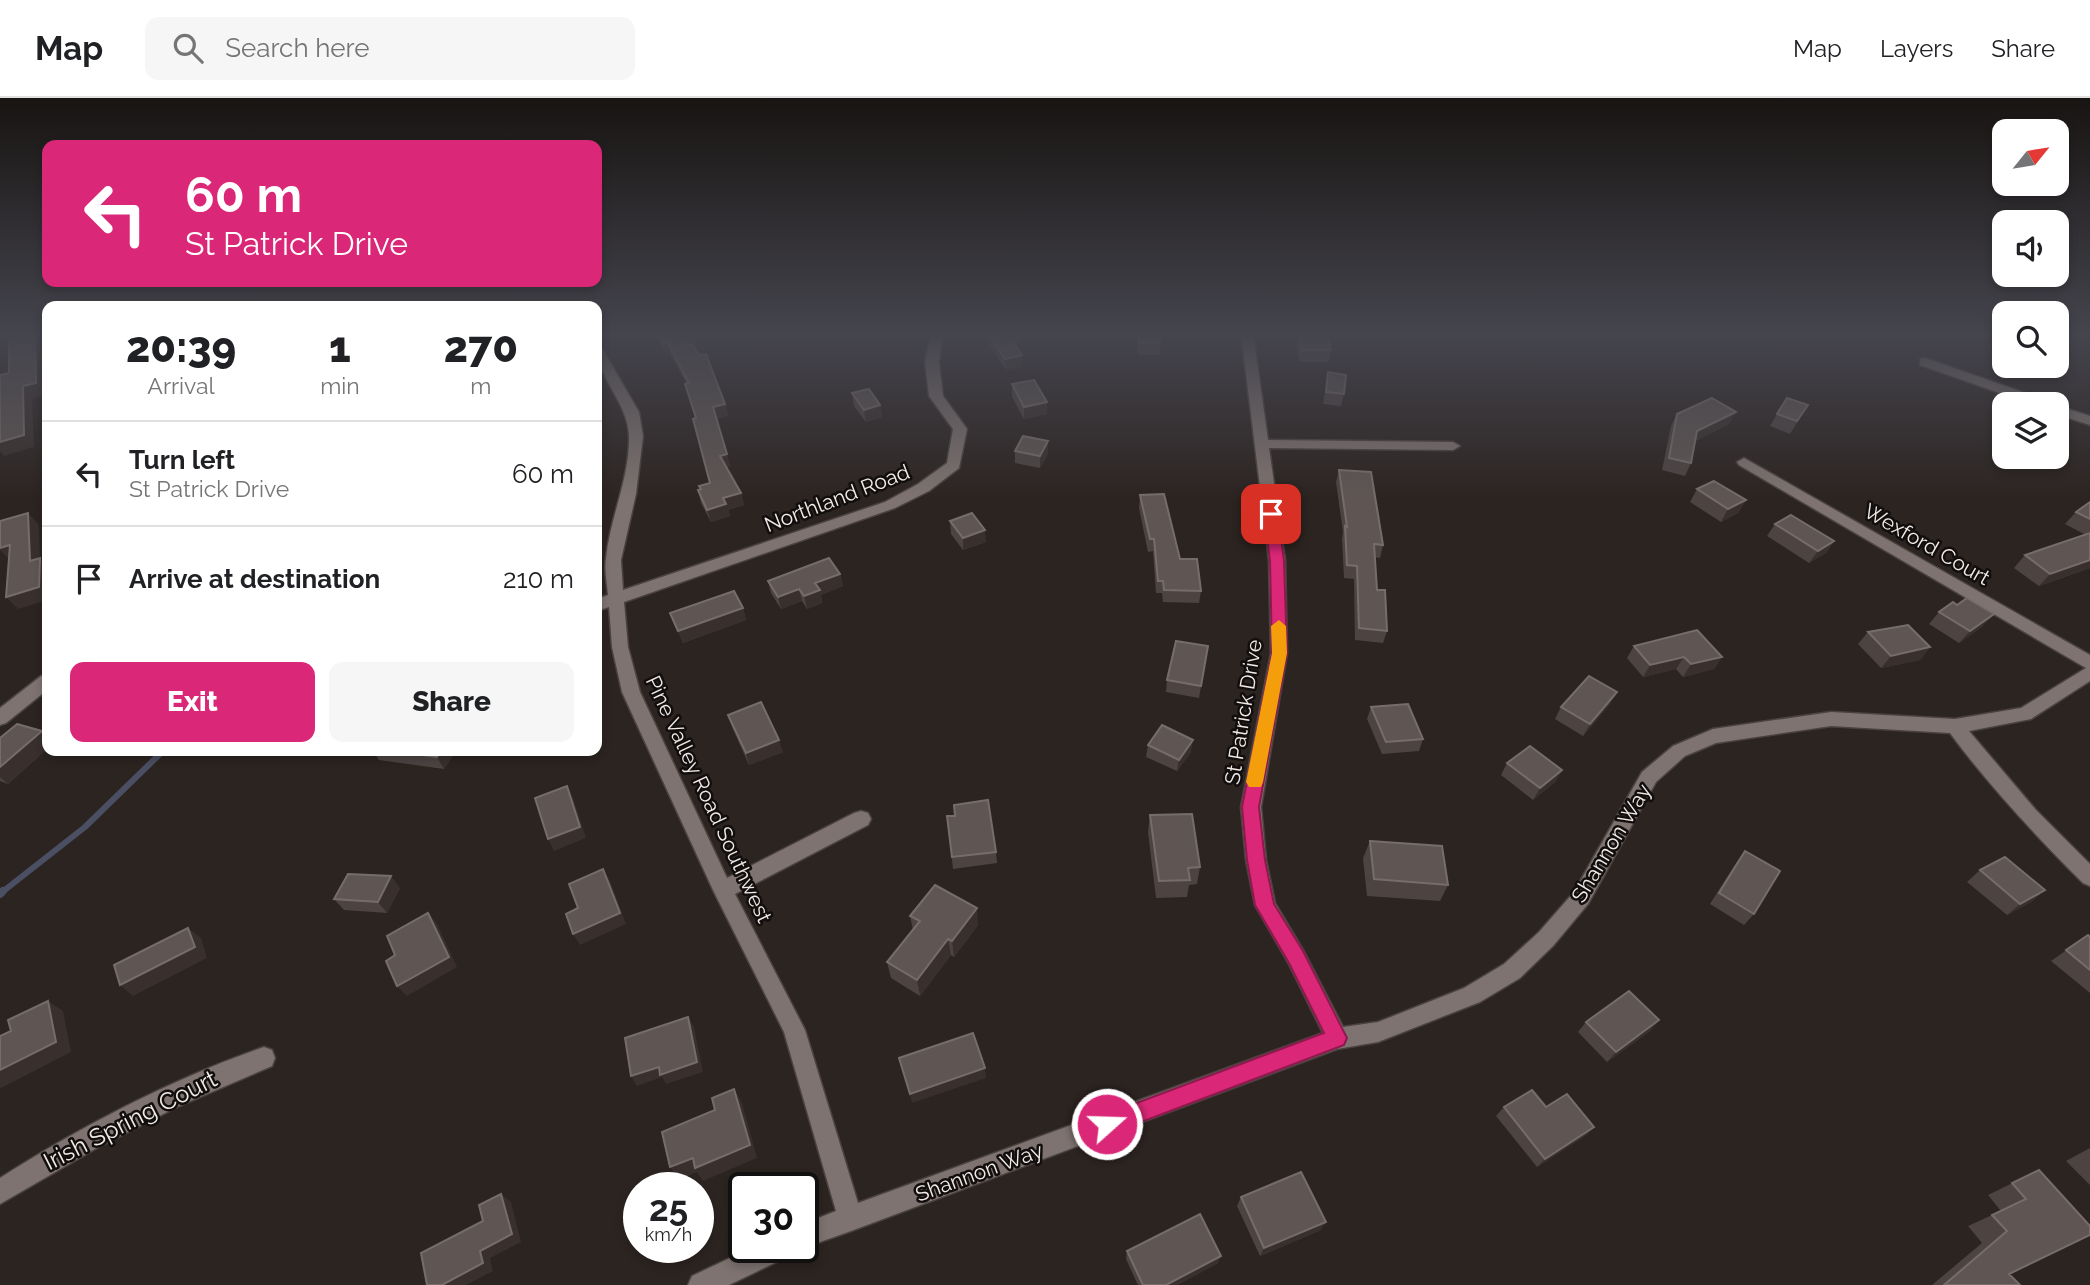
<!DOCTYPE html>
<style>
:root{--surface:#fff;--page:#f6f6f6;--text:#202124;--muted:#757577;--line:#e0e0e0;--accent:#db2777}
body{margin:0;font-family:Raleway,sans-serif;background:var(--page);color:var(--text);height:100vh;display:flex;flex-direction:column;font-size:26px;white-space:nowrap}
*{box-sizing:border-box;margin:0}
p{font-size:23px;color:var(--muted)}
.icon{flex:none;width:38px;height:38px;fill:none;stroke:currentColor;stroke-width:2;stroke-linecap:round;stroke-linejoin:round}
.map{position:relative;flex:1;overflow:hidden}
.side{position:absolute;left:42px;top:203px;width:560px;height:455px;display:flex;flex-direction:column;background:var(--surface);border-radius:14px;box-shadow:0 4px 10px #0003}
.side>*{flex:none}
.top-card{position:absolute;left:42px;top:42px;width:560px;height:147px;border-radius:14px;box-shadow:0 4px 10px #0003;background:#db2777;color:#fff;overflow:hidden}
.needle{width:46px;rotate:60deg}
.buttons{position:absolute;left:1992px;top:21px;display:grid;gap:14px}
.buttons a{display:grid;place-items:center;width:77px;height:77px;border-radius:14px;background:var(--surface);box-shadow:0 4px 10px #0003;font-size:35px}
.speed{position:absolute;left:623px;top:1074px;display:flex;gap:14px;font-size:35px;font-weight:700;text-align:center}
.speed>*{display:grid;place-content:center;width:91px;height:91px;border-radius:50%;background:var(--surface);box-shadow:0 4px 10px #0003;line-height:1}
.speed small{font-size:18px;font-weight:400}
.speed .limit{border:4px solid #111;border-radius:10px;background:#fff;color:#111}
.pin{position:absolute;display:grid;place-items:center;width:60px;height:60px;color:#fff;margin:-30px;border-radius:14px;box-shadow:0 4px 10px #0006}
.me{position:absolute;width:77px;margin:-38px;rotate:70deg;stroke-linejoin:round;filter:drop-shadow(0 0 5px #0008)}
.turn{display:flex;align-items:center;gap:24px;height:147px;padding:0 28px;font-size:32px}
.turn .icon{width:91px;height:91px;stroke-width:2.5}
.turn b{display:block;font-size:49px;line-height:60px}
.eta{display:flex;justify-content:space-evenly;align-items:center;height:119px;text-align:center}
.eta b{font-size:42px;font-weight:800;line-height:49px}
.cta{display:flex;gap:14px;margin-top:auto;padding:14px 28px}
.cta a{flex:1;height:80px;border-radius:14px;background:var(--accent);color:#fff;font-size:28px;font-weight:800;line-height:80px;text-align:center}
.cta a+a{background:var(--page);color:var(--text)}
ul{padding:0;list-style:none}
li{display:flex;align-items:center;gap:21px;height:105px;padding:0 28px;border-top:2px solid var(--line)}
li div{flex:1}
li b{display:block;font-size:26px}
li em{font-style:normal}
header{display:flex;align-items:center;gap:42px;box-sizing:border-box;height:98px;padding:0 35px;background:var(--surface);border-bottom:2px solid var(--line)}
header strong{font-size:33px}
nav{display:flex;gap:38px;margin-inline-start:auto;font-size:24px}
.search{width:490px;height:63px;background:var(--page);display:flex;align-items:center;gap:18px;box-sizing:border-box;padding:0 24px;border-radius:14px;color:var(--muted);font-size:26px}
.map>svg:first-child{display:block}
</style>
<header>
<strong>Map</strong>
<div class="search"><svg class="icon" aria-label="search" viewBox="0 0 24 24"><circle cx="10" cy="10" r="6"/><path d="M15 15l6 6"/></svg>Search here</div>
<nav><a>Map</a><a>Layers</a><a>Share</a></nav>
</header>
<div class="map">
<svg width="2090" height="1187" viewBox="0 0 2090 1187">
<rect width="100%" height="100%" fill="#2c2421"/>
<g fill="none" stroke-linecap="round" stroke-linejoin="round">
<!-- stream-far1 -->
<path stroke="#4b4f63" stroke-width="6" d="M1,795L85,729L163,653"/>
<!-- stream -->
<path stroke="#4b4f63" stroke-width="8" d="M0,796L3,793"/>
<!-- street casing -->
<g stroke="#49423f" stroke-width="3">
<g id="street">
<path d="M931,235H943L939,264L943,298L967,331L959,370L929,393L895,410L624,504L628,549L640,594L727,780L854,715L861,713L868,715L871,721L868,727L735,796L805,932L858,1105L1323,935L1289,866L1255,807L1246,762L1241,709L1271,555L1269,462L1241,235H1253L1268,342L1453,344L1460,348L1453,352L1269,350L1285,462L1287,555L1261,709L1266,762L1275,805L1303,852L1343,929L1378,924L1464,890L1504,866L1539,834L1574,794L1642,674L1673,648L1713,631L1831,614L1955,621L2021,610L2086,570L1739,367L1737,364L1744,360L2090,557V583L2031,621L1969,633L2036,712L2090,766V788L2083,785C2035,737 1990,689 1950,635L1831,628L1716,645L1685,658L1656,684L1588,806L1553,848L1520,880L1480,904L1378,944L1337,951L851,1133L803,1150H801L803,1126L836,1113L784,934L713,792L622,594L612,549L609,509L597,513V501L608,497C607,485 604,472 606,460C610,419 630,380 629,338C628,304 597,281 597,248L603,252L639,314L643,338L636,396L621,462L623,492L885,404L918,386L947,365L953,331L929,298L925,264Z"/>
<path d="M1925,260L2048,303L2050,306H2031L1920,267V261Z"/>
<path d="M2056,307L2090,318V327L2056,316Z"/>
<path d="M47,577V592L6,625L0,627V610L41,578Z"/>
<path d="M264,949L272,952L275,960L272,968L179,1008L95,1051L0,1106V1080C82,1028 172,981 264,949Z"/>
<path d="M751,1150H790L787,1159L729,1187H688L692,1178Z"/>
</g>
</g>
<!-- street -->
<use href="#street" fill="#7e7370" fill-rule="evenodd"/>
</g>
<!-- wall -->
<g fill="#4d4442">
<path d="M654,235H681L725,306L728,318L717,321L730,368L726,369L741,395L744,407L728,412L730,418L711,424L701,405L698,392L710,385L696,320L685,286L686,285L670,256L667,257Z"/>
<path d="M981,235H1022V244L1013,245L1022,269L1006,272Z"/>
<path d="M1136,235H1159L1160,245L1159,257H1138Z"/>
<path d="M1293,235H1327L1331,252L1329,264H1300Z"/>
<path d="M1815,235H1840L1832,242Z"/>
<path d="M1328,274L1344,296L1341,308L1323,306Z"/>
<path d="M1012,286L1047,316L1024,321L1012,299Z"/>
<path d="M852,295L880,307L882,319L866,324L854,308Z"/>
<path d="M1808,307L1790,336L1770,328L1777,316Z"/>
<path d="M1677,316L1729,326L1695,343L1691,365L1685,378L1662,372L1671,328Z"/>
<path d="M1015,353L1048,356L1040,370L1015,365Z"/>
<path d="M1339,372L1383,447L1380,460L1374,459L1377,492L1387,533L1383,545L1355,542L1354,481L1344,480L1342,441L1343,434L1336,384Z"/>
<path d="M1697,391L1746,402L1738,415L1721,424L1690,404Z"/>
<path d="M1140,397L1201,493L1199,505L1163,504L1162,495H1156L1153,453L1148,454L1139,410Z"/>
<path d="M2090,404V470L2039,488L2014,470L2025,457L2086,437L2065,426L2076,414Z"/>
<path d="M950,423L986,444L963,452L951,436Z"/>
<path d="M1775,426L1834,443L1826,455L1809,465L1767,438Z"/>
<path d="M840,476L843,488L821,497L822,505L807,511L802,503L781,511L771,495L768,483Z"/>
<path d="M1957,507L1983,528L1959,545L1929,526L1939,514Z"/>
<path d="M743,510L746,522L683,545L670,515Z"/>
<path d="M1868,534L1930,549L1920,562L1881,570L1858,546Z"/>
<path d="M1208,548L1199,600L1166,594L1167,582Z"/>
<path d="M1634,548L1722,559L1714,571L1683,579L1676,571L1643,579L1627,560Z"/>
<path d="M1610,606L1583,638L1555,621L1561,609Z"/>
<path d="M1371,609L1423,641L1419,653L1382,656L1367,621Z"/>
<path d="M728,617L783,654L749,667L732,629Z"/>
<path d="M42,633L47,638V651L8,686L0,683V640Z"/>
<path d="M1148,647L1191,654L1177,673L1146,659Z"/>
<path d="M373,653H456L444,671L379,662Z"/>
<path d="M1507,665L1562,672L1555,684L1533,702L1501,677Z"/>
<path d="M1150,717L1200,769L1197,786L1189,787L1187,799L1156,800L1148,734Z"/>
<path d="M947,718L996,754L997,765L953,771Z"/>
<path d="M1370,743L1448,787L1440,803L1367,798L1363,760Z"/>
<path d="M1745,753L1754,816L1744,827L1710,806L1736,765Z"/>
<path d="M1980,772L2045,792L2031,804L2007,817L1967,784Z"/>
<path d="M400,790L387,815L344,812L334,801Z"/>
<path d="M910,818L978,827L954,859L951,857L920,898L891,880L887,864L913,832Z"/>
<path d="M2088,837L2090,839V895L2051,863Z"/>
<path d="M1659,922L1650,933L1607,964L1578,934L1586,924Z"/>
<path d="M1504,1009H1546L1594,1029L1585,1038L1537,1069L1496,1018Z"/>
<path d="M2090,1050V1087L2066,1063Z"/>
<path d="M2039,1072L2009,1176L2020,1187H1932L1982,1145L1968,1128L2001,1113L1988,1097Z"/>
<path d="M1241,1099L1321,1132L1260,1158L1237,1108Z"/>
<path d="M1127,1153L1218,1165L1177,1187H1138L1126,1161Z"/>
</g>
<!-- shaded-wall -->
<g fill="#39302d">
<path d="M35,236L44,248L46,297L32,301L34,349L4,358L0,353V344Z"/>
<path d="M667,244L670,256L667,257L664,245Z"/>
<path d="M1022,257V269L1006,272L1005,261Z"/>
<path d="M1047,304V316L1024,321V309Z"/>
<path d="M725,306L728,318L717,321L713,309Z"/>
<path d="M880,307L882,319L866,324L864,312Z"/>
<path d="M1736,314L1729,326L1690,345L1697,333Z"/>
<path d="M1048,343V356L1040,370V358Z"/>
<path d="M727,356L730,368L723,370L720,358Z"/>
<path d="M741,395L744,407L728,412L730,418L711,424L707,412L723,400Z"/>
<path d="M1746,402L1738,415L1721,424L1728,411Z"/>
<path d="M28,415L39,427L40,461L47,468V502L18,511L6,499L30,463Z"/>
<path d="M985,432L986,444L963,452V440Z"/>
<path d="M1834,443L1826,455L1809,465L1818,453Z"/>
<path d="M10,447V462L0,452V450Z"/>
<path d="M2090,462V470L2039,488L2050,476Z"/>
<path d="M840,476L843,488L821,497L822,505L807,511L804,498L815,485Z"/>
<path d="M799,491L802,503L781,511L778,499Z"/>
<path d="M743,510L746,522L683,545L678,533Z"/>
<path d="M1994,516L1983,528L1959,545L1970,533Z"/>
<path d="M1930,549L1920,562L1881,570L1891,558Z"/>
<path d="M1684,559L1676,571L1643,579L1650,567Z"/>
<path d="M1722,559L1714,571L1683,579L1691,566Z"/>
<path d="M1617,594L1610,606L1583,638L1590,626Z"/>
<path d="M42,633L47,638V651L8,686L0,679V669Z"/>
<path d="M779,642L783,654L749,667L746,655Z"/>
<path d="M1193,642L1191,654L1177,673L1179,662Z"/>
<path d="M441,653H456L444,671L437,659Z"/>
<path d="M1562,672L1555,684L1533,702L1540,690Z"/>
<path d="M567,688L573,700L586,740L554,753L548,741Z"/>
<path d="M603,771L610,783L626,826L580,847L573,836Z"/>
<path d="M391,778L400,790L387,815L378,804Z"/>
<path d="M2045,792L2031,804L2007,817L2020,806Z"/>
<path d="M977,810L978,827L954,859L952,843Z"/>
<path d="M428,815L437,826L457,869L407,898L397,888Z"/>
<path d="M188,830L201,840L207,860L133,898L120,887Z"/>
<path d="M948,841L951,857L920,898L917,882Z"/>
<path d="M48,903L63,913L71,954L1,990L0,989V972Z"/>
<path d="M688,919L694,929L703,974L666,986L662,979L637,988L631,978Z"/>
<path d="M1659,922L1650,933L1607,964L1616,954Z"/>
<path d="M985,970L986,980L912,1005L910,996Z"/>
<path d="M734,991L742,1005L757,1060L703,1083L697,1074L679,1082L670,1069Z"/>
<path d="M1594,1029L1585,1038L1537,1069L1545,1061Z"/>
<path d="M501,1096L511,1104L521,1144L490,1160L493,1173L466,1187H442L480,1153Z"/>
<path d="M1326,1124L1321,1132L1260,1158L1264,1150Z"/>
<path d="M1221,1158L1218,1165L1177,1187H1166Z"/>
</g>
<!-- building -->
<g fill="#5f5653" stroke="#766d6b" stroke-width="2">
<path d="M658,235H681L689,247L692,246L699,257L706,256L725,306L713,309L727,356L720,358L741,395L723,400L726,406L707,412L698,392L701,391L699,388L710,385L693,321L696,320L685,286L689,285L667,244L664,245Z"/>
<path d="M988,235H1007L1022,257L1005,261Z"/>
<path d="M1138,235H1159L1160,245H1139Z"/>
<path d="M1298,235H1327L1331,252H1302Z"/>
<path d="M35,236L36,285L23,288L24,337L0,344V277L9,275V242Z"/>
<path d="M1328,274L1346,277L1344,296L1326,294Z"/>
<path d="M1034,282L1047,304L1024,309L1012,286Z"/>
<path d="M869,291L880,307L864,312L852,295Z"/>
<path d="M1712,300L1736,314L1697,333L1691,365L1669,360L1677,316Z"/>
<path d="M1787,300L1808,307L1797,323L1777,316Z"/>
<path d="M2056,330L2062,332L2056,345Z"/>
<path d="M1023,338L1048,343L1040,358L1015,353Z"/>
<path d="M1339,372L1371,374L1383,447L1374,446L1377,492H1385L1387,533L1359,530L1357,468L1347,467L1345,428L1347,429Z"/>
<path d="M1714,383L1746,402L1728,411L1697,391Z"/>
<path d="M1164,396L1180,461H1197L1201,493L1164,492L1163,483H1158L1154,441H1150L1140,397Z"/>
<path d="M2090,404V421L2076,414Z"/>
<path d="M28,415L30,463L40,460L39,489L6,499L10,447L0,450V423Z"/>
<path d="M972,415L985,432L963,440L950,423Z"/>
<path d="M1791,417L1834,443L1818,453L1775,426Z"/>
<path d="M2090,435V462L2050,476L2025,457Z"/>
<path d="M829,460L840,476L815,485L820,492L804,498L799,491L778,499L768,483Z"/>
<path d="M734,493L743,510L678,533L670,515Z"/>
<path d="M1967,500L1994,516L1970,533L1939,514L1953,504L1957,507Z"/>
<path d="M1908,527L1930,549L1891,558L1868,534Z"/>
<path d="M1697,532L1722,559L1691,566L1684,559L1650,567L1634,548Z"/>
<path d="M1176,543L1208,548L1201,588L1167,582Z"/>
<path d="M1589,578L1617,594L1590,626L1561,609Z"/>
<path d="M761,604L779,642L746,655L728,617Z"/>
<path d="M1408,606L1423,641L1386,644L1371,609Z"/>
<path d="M17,626L42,633L0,669V640Z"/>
<path d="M1162,627L1193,642L1179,662L1148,647Z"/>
<path d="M1530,648L1562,672L1540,690L1507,665Z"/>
<path d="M391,653H441L437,659Z"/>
<path d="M567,688L580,729L548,741L535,700Z"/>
<path d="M988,702L996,754L952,759L947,718H955L954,707Z"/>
<path d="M1192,716L1200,769L1188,770L1190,782L1159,783L1150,717Z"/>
<path d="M1370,743L1442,748L1448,787L1374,781Z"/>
<path d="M1745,753L1780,773L1754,816L1719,795Z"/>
<path d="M2005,759L2045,792L2020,806L1980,772Z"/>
<path d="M603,771L620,815L573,836L566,816L578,810L569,786Z"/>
<path d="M348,776L391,778L378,804L334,801Z"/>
<path d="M935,787L977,810L952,843L948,841L917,882L887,864L920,823L910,818Z"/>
<path d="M428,815L449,859L397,888L386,863L395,857L387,838Z"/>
<path d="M188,830L195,849L120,887L114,867Z"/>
<path d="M2088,837L2090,839V872L2066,852Z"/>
<path d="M1629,893L1659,922L1616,954L1586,924Z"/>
<path d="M48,903L56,944L0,972V938L11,933L8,922Z"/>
<path d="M688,919L697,964L660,977L659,969L631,978L625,940Z"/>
<path d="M973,935L985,970L910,996L899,960Z"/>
<path d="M734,991L750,1047L695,1070L693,1060L670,1069L662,1034L715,1012L712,1000Z"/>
<path d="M1532,992L1546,1009L1567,996L1594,1029L1545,1061L1504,1009Z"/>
<path d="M2039,1072L2090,1128V1137L2009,1176L2020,1187H1944L2007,1133L1992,1117L2026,1101L2012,1085Z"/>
<path d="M1301,1074L1326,1124L1264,1150L1241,1099Z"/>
<path d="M501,1096L512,1136L480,1153L483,1165L442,1187H427L421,1155L483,1123L479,1107Z"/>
<path d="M1200,1116L1221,1158L1166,1187H1143L1127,1153Z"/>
</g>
<!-- sky -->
<linearGradient id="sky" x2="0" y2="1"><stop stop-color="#181412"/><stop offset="0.59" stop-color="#45454e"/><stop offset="1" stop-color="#45454e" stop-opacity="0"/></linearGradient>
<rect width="2090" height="401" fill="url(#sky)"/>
<!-- route -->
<path fill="#db2777" stroke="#8e194d" stroke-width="2" d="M1271,411L1278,416L1284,463L1287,555L1259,709L1265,762L1274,806L1303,853L1347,940L1344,947L1107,1037L1099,1034L1096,1026L1099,1019L1324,935L1289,865L1255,807L1247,762L1242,709L1272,555L1270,463L1264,416Z"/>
<!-- slow -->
<path fill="#f59e0b" d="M1279,522L1286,528L1287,555L1263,684L1261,689H1249L1246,684L1272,555L1271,528Z"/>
<g text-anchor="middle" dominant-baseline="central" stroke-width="5" stroke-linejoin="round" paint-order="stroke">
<!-- street labels -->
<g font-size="21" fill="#f0eae8" stroke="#120e0d">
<text transform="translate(837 400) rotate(-21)">Northland Road</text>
<text transform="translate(1927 446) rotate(30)">Wexford Court</text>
<text transform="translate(1243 614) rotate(-81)">St Patrick Drive</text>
<text transform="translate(709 701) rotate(65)">Pine Valley Road Southwest</text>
<text transform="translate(1611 745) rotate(-59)">Shannon Way</text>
<text transform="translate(979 1074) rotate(-20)">Shannon Way</text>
</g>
<!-- near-street labels -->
<g font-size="24" fill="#f0eae8" stroke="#120e0d">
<text transform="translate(130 1022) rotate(-27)">Irish Spring Court</text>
</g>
</g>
</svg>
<div class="buttons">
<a><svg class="needle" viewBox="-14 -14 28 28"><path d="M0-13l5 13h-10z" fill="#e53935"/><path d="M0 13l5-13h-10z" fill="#757577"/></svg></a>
<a><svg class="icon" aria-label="sound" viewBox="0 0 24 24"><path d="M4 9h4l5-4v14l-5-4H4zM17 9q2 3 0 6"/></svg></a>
<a><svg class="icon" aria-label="search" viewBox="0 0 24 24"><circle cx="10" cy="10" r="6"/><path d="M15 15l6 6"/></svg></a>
<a><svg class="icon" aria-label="layers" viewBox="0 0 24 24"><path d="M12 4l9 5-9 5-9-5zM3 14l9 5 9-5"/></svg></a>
</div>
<div class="speed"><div>25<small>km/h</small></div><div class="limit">30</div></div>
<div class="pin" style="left:1271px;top:416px;background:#d93025"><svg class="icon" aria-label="arrive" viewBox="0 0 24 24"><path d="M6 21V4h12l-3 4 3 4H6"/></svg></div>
<svg class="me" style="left:1107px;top:1026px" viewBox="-20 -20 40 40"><circle r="17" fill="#db2777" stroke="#fff" stroke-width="3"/><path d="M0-11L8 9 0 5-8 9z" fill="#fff"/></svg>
<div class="top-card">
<div class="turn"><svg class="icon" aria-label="left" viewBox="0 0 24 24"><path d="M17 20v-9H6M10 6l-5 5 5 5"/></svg><div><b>60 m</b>St Patrick Drive</div></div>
</div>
<section class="side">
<div class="eta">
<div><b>20:39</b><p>Arrival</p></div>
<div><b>1</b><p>min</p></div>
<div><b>270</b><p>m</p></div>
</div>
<ul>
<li><svg class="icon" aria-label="left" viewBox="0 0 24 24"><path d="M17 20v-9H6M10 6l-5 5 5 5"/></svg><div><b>Turn left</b><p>St Patrick Drive</p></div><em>60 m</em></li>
<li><svg class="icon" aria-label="arrive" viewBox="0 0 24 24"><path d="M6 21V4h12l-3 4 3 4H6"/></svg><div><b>Arrive at destination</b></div><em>210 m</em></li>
</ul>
<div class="cta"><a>Exit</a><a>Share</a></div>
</section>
</div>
